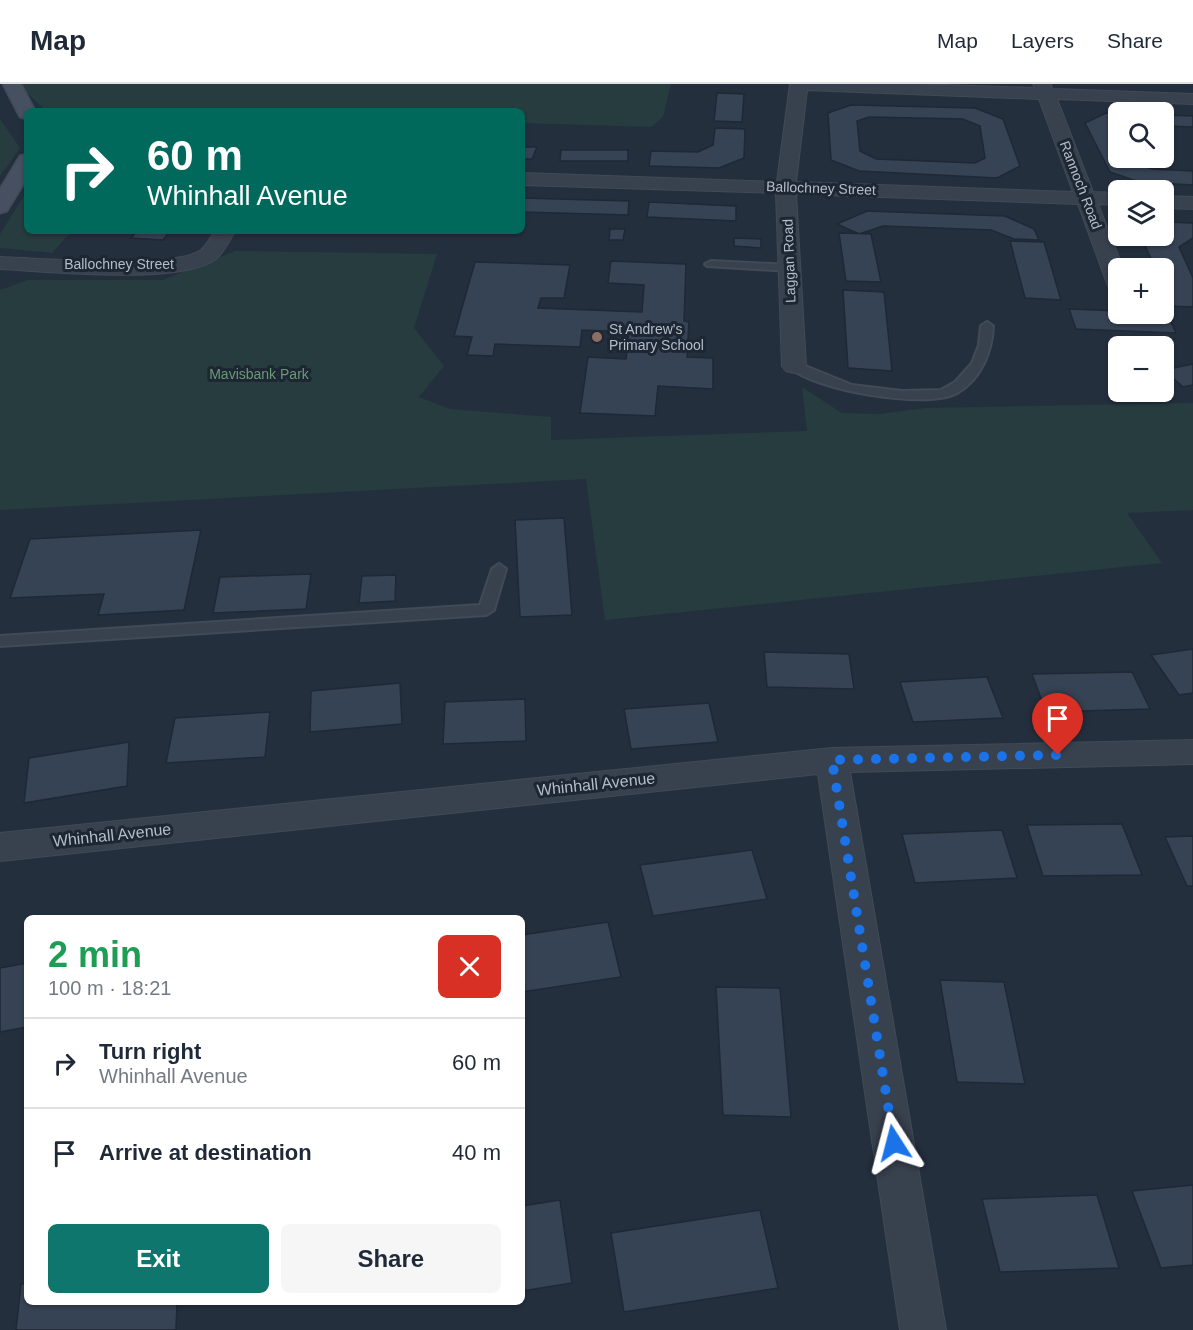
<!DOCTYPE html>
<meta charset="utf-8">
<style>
:root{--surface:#fff;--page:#f6f6f7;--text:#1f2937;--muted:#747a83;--line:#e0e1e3;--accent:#0f766e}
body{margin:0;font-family:Helvetica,sans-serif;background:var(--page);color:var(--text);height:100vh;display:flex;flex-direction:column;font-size:22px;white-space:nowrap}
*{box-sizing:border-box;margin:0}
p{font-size:20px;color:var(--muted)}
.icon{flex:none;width:33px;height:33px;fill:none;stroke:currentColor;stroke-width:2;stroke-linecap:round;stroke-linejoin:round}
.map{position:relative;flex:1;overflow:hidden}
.details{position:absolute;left:24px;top:831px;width:501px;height:390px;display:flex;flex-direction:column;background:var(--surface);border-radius:9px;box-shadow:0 2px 4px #0004}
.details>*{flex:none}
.guide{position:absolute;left:24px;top:24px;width:501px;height:126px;border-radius:9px;box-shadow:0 2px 4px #0004;background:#00695c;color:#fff;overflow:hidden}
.fabs{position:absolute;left:1108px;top:18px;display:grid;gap:12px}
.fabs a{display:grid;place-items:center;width:66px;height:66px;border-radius:9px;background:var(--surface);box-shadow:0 2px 4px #0004;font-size:30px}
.pin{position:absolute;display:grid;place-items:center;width:51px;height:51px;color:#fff;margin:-62px -26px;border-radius:50% 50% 50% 0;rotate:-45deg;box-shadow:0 0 6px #0007}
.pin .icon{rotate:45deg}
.me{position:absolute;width:66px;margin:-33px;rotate:351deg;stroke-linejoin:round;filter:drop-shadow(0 0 4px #0008)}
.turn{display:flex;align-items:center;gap:21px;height:126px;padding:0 24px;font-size:27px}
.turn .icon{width:78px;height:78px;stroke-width:2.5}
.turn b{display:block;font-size:42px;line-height:51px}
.round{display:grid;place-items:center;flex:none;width:63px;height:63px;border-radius:9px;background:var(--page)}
.overview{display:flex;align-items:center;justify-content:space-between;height:102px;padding:0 24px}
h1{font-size:36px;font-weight:700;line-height:45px;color:#1e9e55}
.cta{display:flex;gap:12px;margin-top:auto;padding:12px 24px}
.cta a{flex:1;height:69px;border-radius:9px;background:var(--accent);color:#fff;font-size:24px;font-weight:700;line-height:69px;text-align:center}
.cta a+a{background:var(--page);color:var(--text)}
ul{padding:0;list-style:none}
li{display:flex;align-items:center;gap:18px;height:90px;padding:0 24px;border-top:2px solid var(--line)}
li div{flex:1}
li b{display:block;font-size:22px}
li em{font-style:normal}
header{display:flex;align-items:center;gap:36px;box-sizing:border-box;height:84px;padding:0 30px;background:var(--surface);border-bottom:2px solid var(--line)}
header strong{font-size:28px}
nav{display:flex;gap:33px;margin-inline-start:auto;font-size:21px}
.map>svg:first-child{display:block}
</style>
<header>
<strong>Map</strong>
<nav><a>Map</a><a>Layers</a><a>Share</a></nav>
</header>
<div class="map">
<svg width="1193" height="1246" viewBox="0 0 1193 1246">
<rect width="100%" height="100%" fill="#242f3e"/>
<!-- green -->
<g fill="#263c3f">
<path d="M18,0H671L663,33L651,43L522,39V27H46Z"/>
<path d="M0,35L20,64L0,92Z"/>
<path d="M27,107V147H72L52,169L0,164V150Z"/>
<path d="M235,167L437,170L414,244L444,282L419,313L450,325L551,333V356L807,347L802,303L842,329L880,330L925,324L1193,319V426L1127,429L1162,479L605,536L586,395L0,426V206L28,196H163Z"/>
</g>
<!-- building -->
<g fill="#364354" stroke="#1f2835" stroke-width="1.5" fill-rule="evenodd">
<path d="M717,9L744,10L742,38L714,37Z"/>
<path d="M851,21L975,24L1003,35L1020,82L997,94L859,87L831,76L828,29ZM869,33L963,35L980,42L985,74L975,79L876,75L860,67L857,37Z"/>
<path d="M1106,29L1119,30V45L1116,47L1119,54V74H1126L1127,76L1152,85L1193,87V101L1139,98L1110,88L1085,39Z"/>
<path d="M1164,31L1193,32V43L1164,42Z"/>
<path d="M715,44L745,45L744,74L719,84L649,82L651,67L698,68L713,61Z"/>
<path d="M522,63H537L532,75H522Z"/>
<path d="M561,66H628V77H560Z"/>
<path d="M522,114L629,117L628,131L522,128Z"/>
<path d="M649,118L736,122V137L647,133Z"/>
<path d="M867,127L1005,132L1034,145L1039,156L1014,155L991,146L883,142L859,150L837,140Z"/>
<path d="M1164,138L1193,139V154L1179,163L1193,194V223L1169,222L1164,208V184H1155L1141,152H1164Z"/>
<path d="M610,145H625L623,156H609Z"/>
<path d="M137,147H170L163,156L131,154Z"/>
<path d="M839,149L871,150L881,198L846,197Z"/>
<path d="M734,154L761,155V164L734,162Z"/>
<path d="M1010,157L1044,158L1061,216L1025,214Z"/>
<path d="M611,177L686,180L684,237L689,238L687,273L713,274V305L658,302L655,332L580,329L588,273L626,275L629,248L582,246L580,263L495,260L493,272L467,271L472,253L454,252L475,178L570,181L564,214H541L538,224L642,228L644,201L608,199Z"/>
<path d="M843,206L884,208L892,287L848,284Z"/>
<path d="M1069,225L1119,227V230L1167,229L1176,249L1076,245Z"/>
<path d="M1193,280V301L1183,303L1164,286Z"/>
<path d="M564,434L572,531L520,533L515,436Z"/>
<path d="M201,446L184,526L98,531L104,510L10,514L30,455Z"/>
<path d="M311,490L306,525L213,529L220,493Z"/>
<path d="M396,491L395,517L359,519L362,492Z"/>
<path d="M1193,565V609L1179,611L1151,571Z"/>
<path d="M764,568L849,570L854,605L767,603Z"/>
<path d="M1132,588L1150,625L1046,628L1032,590Z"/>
<path d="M987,593L1003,634L913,638L900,598Z"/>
<path d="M400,599L402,640L310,648L311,607Z"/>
<path d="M525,615L526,657L443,660L445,618Z"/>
<path d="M709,619L718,658L631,665L624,625Z"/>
<path d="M270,628L265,673L166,679L175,634Z"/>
<path d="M129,658L127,702L24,719L29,674Z"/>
<path d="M1122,740L1142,791L1043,792L1027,741Z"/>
<path d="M1002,746L1017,794L915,799L902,750Z"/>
<path d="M1193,752V802H1187L1165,753Z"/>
<path d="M752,766L767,815L653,832L640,781Z"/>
<path d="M608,838L621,893L522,908V851Z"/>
<path d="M27,879V943L0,948V884Z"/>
<path d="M940,896L1004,898L1025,1000L957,998Z"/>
<path d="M716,903L780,904L791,1033L723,1031Z"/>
<path d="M1193,1101V1181L1161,1184L1132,1107Z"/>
<path d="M1097,1111L1119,1184L1000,1188L982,1115Z"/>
<path d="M560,1116L572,1199L522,1207V1122Z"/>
<path d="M760,1126L778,1204L624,1228L611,1149Z"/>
<path d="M27,1199V1218H177L176,1246H16L21,1200Z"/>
</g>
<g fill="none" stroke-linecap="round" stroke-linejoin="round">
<!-- lane casing -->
<g stroke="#414a57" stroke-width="4">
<g id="lane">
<path d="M711,177L790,181L796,184L790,187L707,182L705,180Z"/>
<path d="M987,238L993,242C992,268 981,295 957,309C927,326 812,306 788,282L794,278L798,279L852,301L902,307L941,306L955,298L972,279L979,261L981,242Z"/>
<path d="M499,480L506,485L494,526L486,531L0,562V552L480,521L492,485Z"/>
</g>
</g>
<!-- street casing -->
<g stroke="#414a57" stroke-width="2">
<g id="street">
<path d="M790,0H916L1035,4L1033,0H1051L1052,5L1193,10V20L1057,15L1093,108L1119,109V121L1098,120L1123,184H1119V209L1111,207L1108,202L1078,120L796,110L806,282L802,287L794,289L786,287L782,282L776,109L522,101V89L777,98ZM807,6L1039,15L1073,108L796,98Z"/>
<path d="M1164,112L1193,113V125L1164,124Z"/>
<path d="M215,147H235C230,155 225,167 217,174C185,202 45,187 0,185V173C39,174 173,186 201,166C207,161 211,153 215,147Z"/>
<path d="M1193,656V680L850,688L946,1246H900L818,690L0,777V749L832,664Z"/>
</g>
</g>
<!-- secondary casing -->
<g stroke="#414a57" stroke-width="3">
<g id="secondary">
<path d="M3,0H21L35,27H27V35L20,33Z"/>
<path d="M27,70V94L7,127L0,129V105L20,72Z"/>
</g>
</g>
<!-- lane -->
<use href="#lane" fill="#38414e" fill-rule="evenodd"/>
<!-- street -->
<use href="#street" fill="#38414e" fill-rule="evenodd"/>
<!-- secondary -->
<use href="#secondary" fill="#465061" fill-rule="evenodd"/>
</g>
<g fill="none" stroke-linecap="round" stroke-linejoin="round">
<!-- route -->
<path stroke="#1a73e8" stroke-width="10" stroke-dasharray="0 18" d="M894,1059L832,676L1058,671"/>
</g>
<!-- markers -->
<circle fill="#8d6e63" stroke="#1d2633" stroke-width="2" cx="597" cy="253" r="6"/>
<g text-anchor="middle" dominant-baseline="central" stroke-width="6" stroke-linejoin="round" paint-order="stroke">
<!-- far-street labels -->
<g font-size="14" fill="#b4bcc9" stroke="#1d2633">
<text transform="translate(1081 101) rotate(69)">Rannoch Road</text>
<text transform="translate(821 104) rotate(2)">Ballochney Street</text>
<text transform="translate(789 177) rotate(-92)">Laggan Road</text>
<text x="119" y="180">Ballochney Street</text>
</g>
<!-- far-poi labels -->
<g font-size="14" fill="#b4bcc9" stroke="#1d2633" text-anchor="start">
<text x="609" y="245">St Andrew's<tspan x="609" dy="16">Primary School</tspan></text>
</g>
<!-- far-park labels -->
<g font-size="14" fill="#6b9a76" stroke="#1d2633">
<text x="259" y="290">Mavisbank Park</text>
</g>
<!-- street labels -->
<g font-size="16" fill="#b4bcc9" stroke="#1d2633">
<text transform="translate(596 700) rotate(-6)">Whinhall Avenue</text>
<text transform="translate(112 751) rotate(-6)">Whinhall Avenue</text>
</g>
</g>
</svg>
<div class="fabs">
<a><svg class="icon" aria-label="search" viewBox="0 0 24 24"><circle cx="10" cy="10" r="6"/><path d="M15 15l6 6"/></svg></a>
<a><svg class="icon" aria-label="layers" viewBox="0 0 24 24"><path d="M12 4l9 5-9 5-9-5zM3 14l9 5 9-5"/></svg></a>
<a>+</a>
<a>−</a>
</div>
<div class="pin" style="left:1058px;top:671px;background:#d93025"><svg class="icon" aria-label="arrive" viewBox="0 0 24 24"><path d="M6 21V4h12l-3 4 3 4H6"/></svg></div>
<svg class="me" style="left:894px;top:1059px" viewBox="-20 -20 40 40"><path d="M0-17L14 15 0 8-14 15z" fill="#1a73e8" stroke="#fff" stroke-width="4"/></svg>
<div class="guide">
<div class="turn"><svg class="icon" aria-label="right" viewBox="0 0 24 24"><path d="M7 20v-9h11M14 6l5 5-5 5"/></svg><div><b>60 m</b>Whinhall Avenue</div></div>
</div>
<section class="details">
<div class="overview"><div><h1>2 min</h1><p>100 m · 18:21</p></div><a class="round" style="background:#d93025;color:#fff"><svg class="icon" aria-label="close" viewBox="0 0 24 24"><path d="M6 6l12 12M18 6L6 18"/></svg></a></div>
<ul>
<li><svg class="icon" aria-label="right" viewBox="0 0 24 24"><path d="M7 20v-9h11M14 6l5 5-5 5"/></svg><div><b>Turn right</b><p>Whinhall Avenue</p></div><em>60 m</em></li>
<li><svg class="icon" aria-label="arrive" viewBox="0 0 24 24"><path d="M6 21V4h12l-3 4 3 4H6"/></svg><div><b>Arrive at destination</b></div><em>40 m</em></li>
</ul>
<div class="cta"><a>Exit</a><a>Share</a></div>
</section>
</div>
